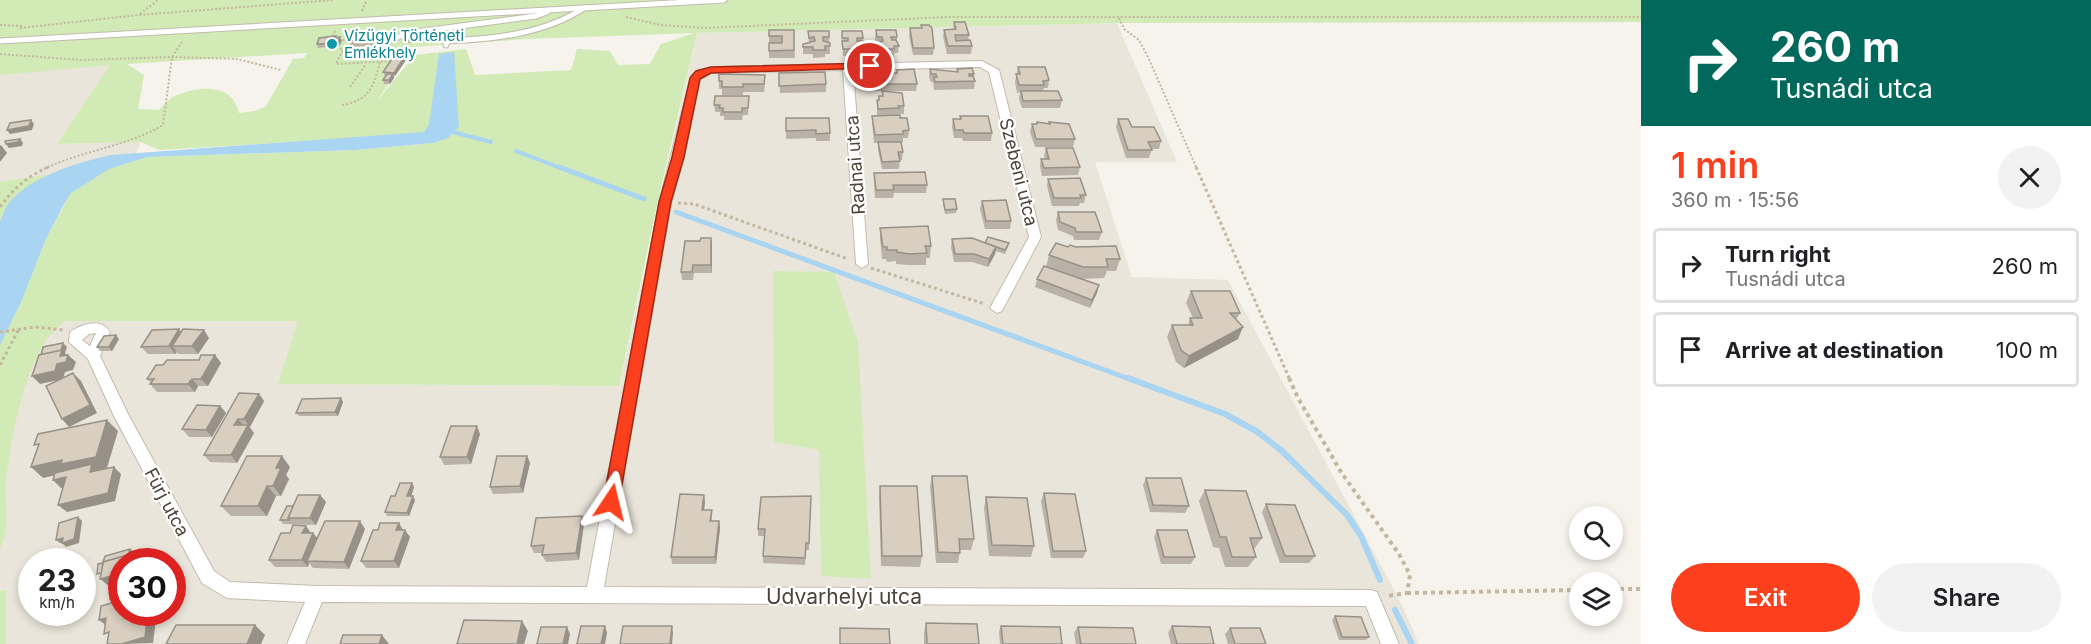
<!DOCTYPE html>
<meta charset="utf-8">
<style>
:root{--surface:#fff;--page:#f2f2f2;--text:#202124;--muted:#757577;--line:#e0e0e0;--accent:#fc3f1d}
body{margin:0;font-family:Inter,sans-serif;background:var(--page);color:var(--text);height:100vh;display:flex;flex-direction:column;font-size:22px;white-space:nowrap}
*{box-sizing:border-box;margin:0}
p{font-size:20px;color:var(--muted)}
.icon{flex:none;width:33px;height:33px;fill:none;stroke:currentColor;stroke-width:2;stroke-linecap:round;stroke-linejoin:round}
.map{position:relative;flex:1;overflow:hidden}
.panel{display:flex;flex-direction:column;background:var(--surface);width:450px}
.panel>*{flex:none}
.banner{background:#00695c;color:#fff;overflow:hidden}
.buttons{position:absolute;left:1569px;top:506px;display:grid;gap:12px}
.buttons a{display:grid;place-items:center;width:54px;height:54px;border-radius:50%;background:var(--surface);box-shadow:0 3px 9px #0003;font-size:30px}
.speed{position:absolute;left:18px;top:548px;display:flex;gap:12px;font-size:30px;font-weight:700;text-align:center}
.speed>*{display:grid;place-content:center;width:78px;height:78px;border-radius:50%;background:var(--surface);box-shadow:0 3px 9px #0003;line-height:1}
.speed small{font-size:15px;font-weight:400}
.speed .limit{border:9px solid #d22;background:#fff;color:#111}
.pin{position:absolute;display:grid;place-items:center;width:51px;height:51px;color:#fff;margin:-26px;border:3px solid #fff;border-radius:50%;box-shadow:0 2px 6px #0007}
.me{position:absolute;width:66px;margin:-33px;rotate:10deg;stroke-linejoin:round;filter:drop-shadow(0 0 4px #0008)}
.turn{display:flex;align-items:center;gap:21px;height:126px;padding:0 30px;font-size:27px}
.turn .icon{width:78px;height:78px;stroke-width:2.5}
.turn b{display:block;font-size:42px;line-height:51px}
.round{display:grid;place-items:center;flex:none;width:63px;height:63px;border-radius:32px;background:var(--page)}
.headline{display:flex;align-items:center;justify-content:space-between;height:102px;padding:0 30px}
h1{font-size:36px;font-weight:600;line-height:45px;color:var(--accent)}
.cta{display:flex;gap:12px;margin-top:auto;padding:12px 30px}
.cta a{flex:1;height:69px;border-radius:36px;background:var(--accent);color:#fff;font-size:24px;font-weight:600;line-height:69px;text-align:center}
.cta a+a{background:var(--page);color:var(--text)}
ul{padding:0;list-style:none}
li{display:flex;align-items:center;gap:18px;height:75px;margin:0 12px 9px;padding:0 18px;border:3px solid var(--line);border-radius:6px}
li div{flex:1}
li b{display:block;font-size:22px}
li em{font-style:normal}
main{display:flex;flex:1;min-height:0}
.map>svg:first-child{display:block}
</style>
<main>
<div class="map">
<svg width="1641" height="644" viewBox="0 0 1641 644">
<rect width="100%" height="100%" fill="#f6f3ec"/>
<!-- residential -->
<path fill="#eae5da" fill-rule="evenodd" d="M1117,23L1177,162H1095L1132,277L1228,280L1401,603L1419,644H0V61L111,65L57,144L141,142L65,321H298L279,384L619,386L697,33ZM32,561H82V612H32ZM122,561H172V612H122Z"/>
<!-- green -->
<g fill="#d2eab5" fill-rule="evenodd">
<path d="M0,0H1641V22L1117,23L697,33L658,200L619,386L278,384L298,321H64C58,327 51,334 46,341C22,377 12,437 6,479C4,502 11,527 0,548V345L22,300L45,241L71,193L109,169L147,157L355,150L433,143L429,124L424,132L410,135L159,150L141,142L57,144L110,65L0,75ZM694,33L661,44L650,64L618,65L610,51L577,49L571,70L475,75L466,49L415,55L377,101L413,47L527,39ZM307,53L304,58L293,59L266,106L255,111L239,113C232,83 201,86 177,95C170,97 164,105 159,110L138,109L144,75L127,64Z"/>
<path d="M47,175L8,204L0,221V182Z"/>
<path d="M773,271L834,272L858,342L871,579L821,576L819,450L774,442Z"/>
<path d="M6,590V644H0V591Z"/>
</g>
<!-- water -->
<path fill="#a9d4f2" d="M454,52L459,127L448,138L433,143L355,150L147,157L109,169L71,193L64,204L45,241L22,300L0,345V221C3,216 5,208 8,204C30,176 79,162 111,155L424,132L429,124L439,54Z"/>
<g fill="none" stroke-linecap="round" stroke-linejoin="round">
<!-- stream-far2 -->
<g stroke="#a9d4f2" stroke-width="4">
<path d="M453,132L491,142"/>
<path d="M516,151L563,169"/>
</g>
<!-- stream-far1 -->
<g stroke="#a9d4f2" stroke-width="5">
<path d="M559,167L644,199"/>
<path d="M676,212L1132,380"/>
</g>
<!-- stream -->
<g stroke="#a9d4f2" stroke-width="6">
<path d="M1128,378L1225,414L1256,431L1282,451L1347,515L1361,536L1380,580"/>
<path d="M1395,610L1412,644"/>
</g>
<!-- lane casing -->
<g stroke="#c2bbae" stroke-width="7">
<g id="lane">
<path d="M0,41L724,0"/>
<path d="M388,41L408,33L536,16L547,12"/>
<path d="M446,45L447,41C494,39 544,34 584,8"/>
</g>
</g>
<!-- street casing -->
<g stroke="#c2bbae" stroke-width="2">
<path id="street" d="M982,61L999,70L1041,237L1002,311L997,313L990,308L1029,237L989,72L980,67L853,70L868,264L862,268L856,264L843,70L711,73L700,79L684,157L671,203L604,587L1371,590L1377,592L1399,644H1381L1366,606L322,602L305,644H287L305,602L227,598L202,583L114,416L88,359L69,342L70,332C82,324 101,317 110,332L100,356L128,414L214,571L230,582L317,586L587,587L659,203L691,76L696,71L711,67ZM96,333L90,346L82,340L89,334Z"/>
</g>
<!-- path-far2 -->
<g stroke="#c4b79f" stroke-width="2" stroke-dasharray="2 2" stroke-linecap="butt">
<path d="M362,11L367,0"/>
<path d="M140,14L158,0"/>
<path d="M626,17L661,25L704,28L949,17H1641"/>
<path d="M1119,18L1124,29L1139,40L1148,57L1197,169"/>
<path d="M0,25L22,26"/>
<path d="M20,28L139,15L333,0"/>
<path d="M335,31L333,36L340,40H352"/>
<path d="M340,48L343,50L336,64L392,61"/>
<path d="M343,50L349,47"/>
<path d="M0,54L81,60L172,57L237,59L281,70"/>
<path d="M350,87L366,64"/>
<path d="M342,105C377,99 373,79 384,51"/>
<path d="M44,169C83,150 126,147 163,125L172,57L182,42"/>
</g>
<!-- path-far1 -->
<g stroke="#c4b79f" stroke-width="3" stroke-dasharray="3 3" stroke-linecap="butt">
<path d="M1196,167L1290,380"/>
<path d="M678,203L694,204L848,259"/>
<path d="M0,207C14,188 27,177 48,167"/>
<path d="M871,268L985,304"/>
<path d="M0,332L35,327L64,330"/>
<path d="M0,365L19,329"/>
</g>
<!-- path -->
<g stroke="#c4b79f" stroke-width="4" stroke-dasharray="4 4" stroke-linecap="butt">
<path d="M1289,378L1298,398L1341,472L1399,554L1410,575L1407,593L1387,596"/>
<path d="M1612,589H1641"/>
<path d="M1407,593L1580,590"/>
</g>
<!-- lane -->
<use href="#lane" stroke="#fff" stroke-width="5"/>
<!-- street -->
<use href="#street" fill="#fff" fill-rule="evenodd"/>
</g>
<!-- wall -->
<g fill="#bab2a6">
<path d="M954,22L969,35L968,41L972,46L971,54H947L943,37L944,30L953,29Z"/>
<path d="M921,25L934,48L933,55H913L909,36L910,28H921Z"/>
<path d="M769,30H794L795,58H769Z"/>
<path d="M876,30L897,37V43L899,46L898,53H894V57H882L877,50V45H876L875,38Z"/>
<path d="M377,31L380,39L377,45L351,47L348,40Z"/>
<path d="M808,31H829L830,54H825V57L813,58V54H803V44L809,43Z"/>
<path d="M842,31L863,38L864,56H843Z"/>
<path d="M420,34L415,43H408L407,40Z"/>
<path d="M336,37H340L342,41L339,46L318,48L317,44Z"/>
<path d="M408,51L410,54L395,76H394V78L390,84H384L383,80L385,76L383,72Z"/>
<path d="M1018,67L1049,80L1048,88H1044L1043,91L1062,100L1060,108H1022L1019,99L1020,92L1017,93L1015,82Z"/>
<path d="M930,69L957,72V69L974,74V77L975,81L974,89L934,90L933,82H931L929,77Z"/>
<path d="M897,70L917,84L916,91H883L904,106V114H898V115L909,130L908,138H903V142H901L903,152L902,160H900L899,169H882L878,150V143H874L872,123V116H877V100H878L879,96H882V91H871L867,78V71L887,73H896Z"/>
<path d="M779,73L826,84V92L780,93Z"/>
<path d="M719,81L765,83L764,92H743V95H722V89H719Z"/>
<path d="M749,96L748,115H743L742,120H724V116H720V112H715L714,105Z"/>
<path d="M960,116L992,133L991,141H963L962,138H954L952,127L953,119H960Z"/>
<path d="M786,118L830,133V141H816V138L786,139Z"/>
<path d="M1118,119L1132,127L1161,141L1159,149H1152L1149,158H1126L1116,127Z"/>
<path d="M1037,122L1048,124L1049,122L1075,139L1073,147H1035L1030,132L1032,124H1036Z"/>
<path d="M1046,148L1080,167L1078,175L1042,176L1040,166L1041,159H1045L1044,156Z"/>
<path d="M874,173L927,185L926,193H894L893,198H875L874,181Z"/>
<path d="M1048,179L1086,195L1084,203H1080L1079,206H1052L1047,186Z"/>
<path d="M943,199L957,209L956,213L945,214L943,203Z"/>
<path d="M982,201L1011,221L1010,229H985L980,209Z"/>
<path d="M1058,212L1102,232L1099,240H1074L1073,236L1058,230L1056,220Z"/>
<path d="M880,228L931,246L930,258H926V265H908L896,264V261L887,262L886,259H882L880,239Z"/>
<path d="M711,238L712,246V273H694L693,280H682L681,272L700,241Z"/>
<path d="M952,239L985,243H1009L1008,247L1005,254L996,251L995,254L988,267L972,262H954L951,247Z"/>
<path d="M1068,247L1120,259L1116,271H1107L1104,278L1082,279L1099,285L1090,308L1035,287L1037,279L1046,267L1049,255Z"/>
<path d="M1191,291L1240,313L1236,320L1238,339L1184,368L1176,362L1167,337L1172,325H1188L1190,318H1193L1186,303Z"/>
<path d="M181,332L209,338L198,354H178L177,352L175,354H148L141,347Z"/>
<path d="M119,339L112,351H100L97,347Z"/>
<path d="M215,355L221,363L208,386H198L195,392H157L150,384L151,383L147,379L163,365L199,360Z"/>
<path d="M259,394L264,401L250,427H249L254,433L237,463L210,462L204,455Z"/>
<path d="M343,402L338,416H299L296,413Z"/>
<path d="M220,406L226,413L212,437H189L182,429Z"/>
<path d="M480,434L471,464L444,465L440,457Z"/>
<path d="M527,456L530,463L523,493L493,494L490,487Z"/>
<path d="M290,467L286,475L289,479L281,496H276L267,516H231L221,506Z"/>
<path d="M932,476L974,539L971,550H960L958,563H936L930,486Z"/>
<path d="M1146,478L1189,506L1185,513L1150,512L1143,485Z"/>
<path d="M412,483L414,487L411,496L415,500L409,516H387L385,512L395,496Z"/>
<path d="M880,486L922,556L920,567L881,566L879,496Z"/>
<path d="M1205,490L1262,538L1254,549H1253L1256,557L1248,567H1225L1219,548L1213,547L1199,501Z"/>
<path d="M1044,493L1086,551L1083,558H1051L1041,501Z"/>
<path d="M320,495L326,502L316,525L283,524L280,520L293,506Z"/>
<path d="M704,495L705,502L704,510H712V521H719L720,528L716,564H672L671,557Z"/>
<path d="M986,497L1034,546L1031,557L989,556L984,508Z"/>
<path d="M811,503L809,550H806L805,565L763,563V556L765,536H758V529Z"/>
<path d="M1266,504L1315,556L1309,563H1280L1262,512Z"/>
<path d="M584,524L579,560L546,562L542,555L543,553H534L531,546Z"/>
<path d="M365,529L349,569L313,568L309,563L308,567H275L269,560L311,533L318,538Z"/>
<path d="M403,530L410,537L399,568H366L361,561Z"/>
<path d="M1157,530L1195,557L1191,564H1161L1154,537Z"/>
<path d="M1335,616L1369,637L1366,640H1339L1332,620Z"/>
<path d="M926,623L979,644H924V633Z"/>
<path d="M1001,626L1062,644H1000L999,632Z"/>
<path d="M1172,626L1214,644H1171L1168,633Z"/>
<path d="M1078,627L1136,644H1076L1074,633Z"/>
<path d="M1230,628L1266,644H1228L1225,634Z"/>
</g>
<!-- shaded-wall -->
<g fill="#979187">
<path d="M377,31L380,39L377,45L374,38Z"/>
<path d="M419,31L420,34L415,43L413,40Z"/>
<path d="M340,37L342,41L339,46L337,43Z"/>
<path d="M408,51L410,54L395,76L394,73Z"/>
<path d="M393,74L394,78L390,84L389,80Z"/>
<path d="M31,120L34,124L32,130L10,134L7,130Z"/>
<path d="M20,139L23,143L22,146L9,148L6,144Z"/>
<path d="M1,145L7,153L0,162V146Z"/>
<path d="M711,238L712,246V273L711,265Z"/>
<path d="M996,247L995,254L988,267L989,259Z"/>
<path d="M1099,285L1097,293L1090,308L1092,300Z"/>
<path d="M1243,327L1238,339L1184,368L1189,356Z"/>
<path d="M179,329L185,337L172,346L177,352L175,354L169,346Z"/>
<path d="M204,330L209,338L198,354L192,346Z"/>
<path d="M116,335L119,339L112,351L109,347Z"/>
<path d="M63,343L67,347L65,353L68,357V355L76,362L73,370L65,372L63,379L40,384L32,376Z"/>
<path d="M215,355L221,363L208,386L201,379Z"/>
<path d="M73,373L81,381L97,413L69,427L62,419Z"/>
<path d="M192,379L198,386L195,392L188,384Z"/>
<path d="M259,394L264,401L250,427L244,419Z"/>
<path d="M341,398L343,402L338,416L335,412Z"/>
<path d="M220,406L226,413L212,437L206,430Z"/>
<path d="M238,419L244,426L234,425Z"/>
<path d="M107,420L118,431L107,468L98,470L100,472H70L43,478L31,467Z"/>
<path d="M248,425L254,433L237,463L231,455Z"/>
<path d="M477,426L480,434L471,464L467,457Z"/>
<path d="M282,456L290,467L286,475L289,479L281,496L273,486L276,468Z"/>
<path d="M527,456L530,463L523,493L520,486Z"/>
<path d="M114,467L121,474L115,501L67,512L58,505Z"/>
<path d="M66,477L74,485L61,488L53,480Z"/>
<path d="M412,483L414,487L410,500L407,496Z"/>
<path d="M267,486L276,496L267,516L258,506Z"/>
<path d="M320,495L326,502L316,525L310,518Z"/>
<path d="M704,495L705,502L703,517L702,510Z"/>
<path d="M413,496L415,500L409,516L407,513Z"/>
<path d="M582,516L584,524L579,560L576,553Z"/>
<path d="M78,517L82,521L79,543L66,547L62,543Z"/>
<path d="M360,521L365,529L349,569L344,562Z"/>
<path d="M719,521L720,528L716,564L715,557Z"/>
<path d="M399,523L403,530H396Z"/>
<path d="M306,526L311,533H302Z"/>
<path d="M405,530L410,537L399,568L394,561Z"/>
<path d="M313,533L319,540L307,561L309,563L308,567L302,560Z"/>
<path d="M63,538L67,541L60,543L56,540Z"/>
<path d="M130,549L134,552L132,561H124Z"/>
<path d="M149,549L157,556L156,561H147Z"/>
<path d="M172,565L175,567L172,583Z"/>
<path d="M119,574L122,583L109,586L100,579Z"/>
<path d="M148,612H157L153,643L122,644Z"/>
<path d="M106,618L107,626L99,620Z"/>
<path d="M522,621L528,631L524,644H517Z"/>
<path d="M255,625L265,635L261,644H247Z"/>
<path d="M605,626L607,633L605,644H601Z"/>
<path d="M672,626L673,633L672,644H670Z"/>
<path d="M567,627L570,634L568,644H563Z"/>
<path d="M382,635L389,644H379Z"/>
</g>
<!-- building -->
<g fill="#d8cfc1" stroke="#979187" stroke-width="1.5">
<path d="M954,22H965L969,35H955L956,41L970,40L972,46H948L944,30L956,29Z"/>
<path d="M921,25H929L932,28L934,48H913L910,28H922Z"/>
<path d="M769,30H794V50L769,51V43H782V36H769Z"/>
<path d="M876,30H896L897,37H891L892,40H896L899,46H894V49H882L877,43L883,41L882,37H877Z"/>
<path d="M377,31L374,38L348,40L351,33Z"/>
<path d="M412,31H419L413,40H407Z"/>
<path d="M808,31H829V37H823V41L830,43V46H825V50H813V47H803V44L815,41L814,37L809,38Z"/>
<path d="M842,31H862L863,38H857V41H863L864,49H843L842,41H848V38H842Z"/>
<path d="M336,36L335,38L340,37L337,43L317,44L319,38Z"/>
<path d="M398,50L408,51L394,73L383,72Z"/>
<path d="M1018,67H1045L1049,80L1043,81L1044,85H1019L1016,74H1020Z"/>
<path d="M972,68L974,74H969V76H973L975,81L935,82L934,77H937L936,74H931L930,69L958,72L957,69Z"/>
<path d="M914,69L917,84H871L867,71L886,70L887,73H897V70Z"/>
<path d="M825,72L826,84L779,86V73Z"/>
<path d="M387,74H393L389,80H383Z"/>
<path d="M719,74L765,75L764,84H743V87H722V81H719Z"/>
<path d="M882,91L902,93L904,106H898L899,108L878,109L877,100H879V96H883Z"/>
<path d="M1021,91H1058L1062,100L1023,101Z"/>
<path d="M715,96H749L748,108H742V112H723V108H719L720,105H714Z"/>
<path d="M900,115V118H907L909,130L903,131V134L875,135L872,116Z"/>
<path d="M960,116H988L992,133H964L963,130H955L953,119H961Z"/>
<path d="M786,118H829L830,133L816,134V130L786,131Z"/>
<path d="M1118,119H1128L1132,127H1154L1161,141L1148,142L1152,150H1128Z"/>
<path d="M31,120L29,126L7,130L10,123Z"/>
<path d="M1037,122L1050,124L1049,122L1069,124L1075,139H1036L1032,124H1037Z"/>
<path d="M20,139L18,142L6,144L5,141Z"/>
<path d="M878,142H901L903,152H898L900,161L882,162Z"/>
<path d="M1046,148H1073L1080,167L1044,168L1041,159H1049Z"/>
<path d="M925,172L927,185H893L894,190H876L874,173Z"/>
<path d="M1080,178L1086,195H1080L1081,198H1054L1048,179Z"/>
<path d="M943,199H955L957,209L945,210Z"/>
<path d="M1006,200L1011,221H986L982,201Z"/>
<path d="M1058,212H1095L1102,232H1076L1075,228L1060,222Z"/>
<path d="M928,226L931,246H925L927,253L909,254L897,252V250H887V247H883L880,228Z"/>
<path d="M988,237L1009,243L1005,250L985,243Z"/>
<path d="M701,238H711V265H693L692,272H681L685,241H700Z"/>
<path d="M972,238L996,247L989,259L974,254H955L952,239Z"/>
<path d="M1056,243L1068,247L1070,245L1076,247L1116,246L1120,259H1106L1108,267H1083L1049,255Z"/>
<path d="M1044,266L1099,285L1092,300L1037,279Z"/>
<path d="M1191,291H1230L1240,313H1230L1243,327L1189,356L1181,350L1172,325H1193L1190,318H1202Z"/>
<path d="M179,329L169,346L141,347L152,330Z"/>
<path d="M183,329L204,330L192,346H172Z"/>
<path d="M116,335L109,347H97L104,336Z"/>
<path d="M63,343L61,351L41,355L43,347Z"/>
<path d="M62,350L60,356L68,355L66,362L57,364L55,371L32,376L39,355Z"/>
<path d="M201,355H215L201,379H192L188,384H150L154,379H147L156,365H163L167,360H199Z"/>
<path d="M73,373L90,405L62,419L46,386Z"/>
<path d="M239,393L259,394L244,419H238L234,425H248L231,455H204Z"/>
<path d="M341,398L335,412L296,413L302,399Z"/>
<path d="M197,405L220,406L206,430L182,429Z"/>
<path d="M107,420L96,457L61,464L62,460L31,467L39,444L34,445L38,434Z"/>
<path d="M451,426H477L467,457H440Z"/>
<path d="M247,456H282L276,468H281L273,486H267L258,506H221Z"/>
<path d="M497,456H527L520,486L490,487Z"/>
<path d="M92,464L90,472L114,467L108,493L58,505L66,477L53,480L55,473Z"/>
<path d="M932,476H967L974,539H959L960,553L938,552Z"/>
<path d="M1146,478H1181L1189,506L1153,505Z"/>
<path d="M400,483H412L407,496H413L407,513L385,512L391,496H395Z"/>
<path d="M880,486H917L922,556H882Z"/>
<path d="M1205,490L1246,491L1262,538H1250L1256,557H1232L1226,537H1220Z"/>
<path d="M1044,493L1075,494L1086,551H1053Z"/>
<path d="M680,494L704,495L702,510H712L710,521H719L715,557H671Z"/>
<path d="M298,495H320L310,518H288Z"/>
<path d="M811,496L809,543H806L805,558L763,556L765,529H758L761,497Z"/>
<path d="M986,497L1027,498L1034,546L992,545Z"/>
<path d="M1266,504L1295,505L1315,556H1285Z"/>
<path d="M287,506H293L288,518L289,520H280Z"/>
<path d="M582,516L576,553L542,555L544,545L531,546L536,518Z"/>
<path d="M78,517L74,539L62,543L63,538L56,540L59,523Z"/>
<path d="M325,521H360L344,562L307,561Z"/>
<path d="M380,523H399L396,530H405L394,561H361L373,530H378Z"/>
<path d="M293,525L306,526L302,533H313L302,560H269L281,533H290Z"/>
<path d="M1157,530H1187L1195,557H1164Z"/>
<path d="M130,549L128,555L103,562L105,556Z"/>
<path d="M149,549L147,561H122V589L116,590L119,574L100,579L103,562Z"/>
<path d="M103,563L101,573L97,574L98,564Z"/>
<path d="M116,589V590L120,594L122,593V600L113,602L114,598L110,599L112,590Z"/>
<path d="M122,600V612H148L145,637L122,644H107L109,632L104,634L106,618L99,620L101,606Z"/>
<path d="M1335,616L1361,617L1369,637H1342Z"/>
<path d="M464,620L522,621L517,644H457Z"/>
<path d="M926,623L977,624L979,644H927Z"/>
<path d="M176,625H255L247,644H166Z"/>
<path d="M581,626H605L601,644H577Z"/>
<path d="M623,626H672L670,644H620Z"/>
<path d="M1001,626L1060,627L1062,644H1003Z"/>
<path d="M1172,626L1210,627L1214,644H1177Z"/>
<path d="M541,627H567L563,644H537Z"/>
<path d="M1078,627L1133,628L1136,644H1081Z"/>
<path d="M840,628L889,629L890,644H840Z"/>
<path d="M1230,628H1260L1266,644H1235Z"/>
<path d="M343,635H382L379,644H340Z"/>
</g>
<!-- route -->
<path fill="#fc3f1d" stroke="#a42913" stroke-width="1.5" d="M870,63L875,66L873,68L711,73L700,79L684,157L671,202L619,502L617,507L611,509L605,507L603,502L659,202L672,157L690,78L696,71L711,67Z"/>
<!-- markers -->
<circle fill="#0f9aa8" stroke="#fff" stroke-width="2" cx="332" cy="44" r="6"/>
<g text-anchor="middle" dominant-baseline="central" stroke-width="4.5" stroke-linejoin="round" paint-order="stroke">
<!-- far-culture labels -->
<g font-size="15" fill="#0d838f" stroke="#fff" text-anchor="start">
<text x="344" y="35">Vízügyi Történeti<tspan x="344" dy="17">Emlékhely</tspan></text>
</g>
<!-- street labels -->
<g font-size="18" fill="#4b4439" stroke="#fff">
<text transform="translate(855 165) rotate(-94)">Radnai utca</text>
<text transform="translate(1019 172) rotate(76)">Szebeni utca</text>
<text transform="translate(167 502) rotate(62)">Fürj utca</text>
</g>
<!-- near-street labels -->
<g font-size="21" fill="#4b4439" stroke="#fff">
<text x="844" y="596">Udvarhelyi utca</text>
</g>
</g>
</svg>
<div class="buttons">
<a><svg class="icon" aria-label="search" viewBox="0 0 24 24"><circle cx="10" cy="10" r="6"/><path d="M15 15l6 6"/></svg></a>
<a><svg class="icon" aria-label="layers" viewBox="0 0 24 24"><path d="M12 4l9 5-9 5-9-5zM3 14l9 5 9-5"/></svg></a>
</div>
<div class="speed"><div>23<small>km/h</small></div><div class="limit">30</div></div>
<div class="pin" style="left:870px;top:66px;background:#d93025"><svg class="icon" aria-label="arrive" viewBox="0 0 24 24"><path d="M6 21V4h12l-3 4 3 4H6"/></svg></div>
<svg class="me" style="left:611px;top:502px" viewBox="-20 -20 40 40"><path d="M0-17L14 15 0 8-14 15z" fill="#fc3f1d" stroke="#fff" stroke-width="4"/></svg>
</div>
<section class="panel">
<div class="banner">
<div class="turn"><svg class="icon" aria-label="right" viewBox="0 0 24 24"><path d="M7 20v-9h11M14 6l5 5-5 5"/></svg><div><b>260 m</b>Tusnádi utca</div></div>
</div>
<div class="headline"><div><h1>1 min</h1><p>360 m · 15:56</p></div><a class="round"><svg class="icon" aria-label="close" viewBox="0 0 24 24"><path d="M6 6l12 12M18 6L6 18"/></svg></a></div>
<ul>
<li><svg class="icon" aria-label="right" viewBox="0 0 24 24"><path d="M7 20v-9h11M14 6l5 5-5 5"/></svg><div><b>Turn right</b><p>Tusnádi utca</p></div><em>260 m</em></li>
<li><svg class="icon" aria-label="arrive" viewBox="0 0 24 24"><path d="M6 21V4h12l-3 4 3 4H6"/></svg><div><b>Arrive at destination</b></div><em>100 m</em></li>
</ul>
<div class="cta"><a>Exit</a><a>Share</a></div>
</section>
</main>
